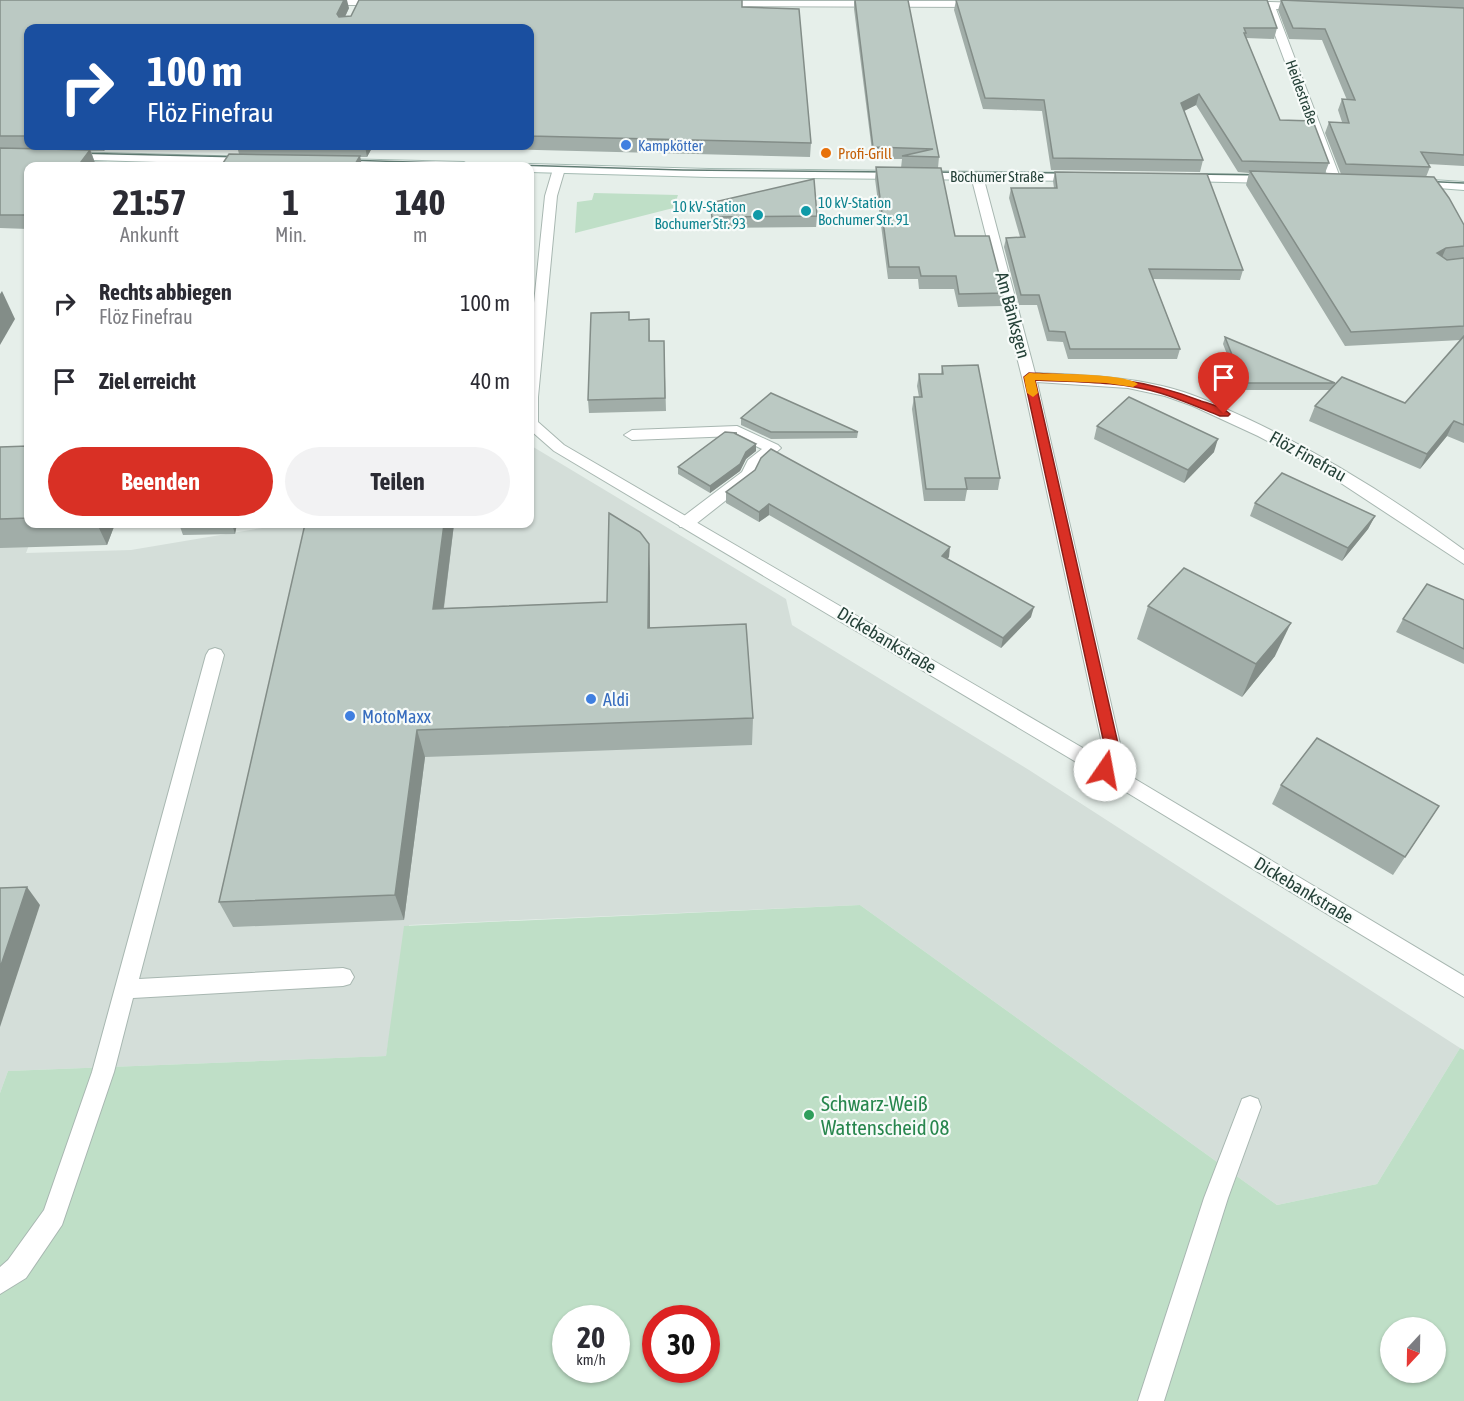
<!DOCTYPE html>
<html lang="de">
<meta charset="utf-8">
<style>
:root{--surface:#fff;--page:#f2f2f3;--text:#2b2b33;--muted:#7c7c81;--accent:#d93025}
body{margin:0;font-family:"Asap Condensed",sans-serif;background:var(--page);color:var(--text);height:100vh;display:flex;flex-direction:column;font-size:22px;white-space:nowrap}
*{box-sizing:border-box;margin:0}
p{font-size:20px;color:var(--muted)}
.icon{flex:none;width:33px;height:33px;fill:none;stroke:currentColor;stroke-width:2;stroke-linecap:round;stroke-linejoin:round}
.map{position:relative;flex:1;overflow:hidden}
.side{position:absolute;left:24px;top:162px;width:510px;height:366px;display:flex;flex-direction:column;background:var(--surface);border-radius:12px;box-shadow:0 2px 4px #0004}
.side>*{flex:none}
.guide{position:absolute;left:24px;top:24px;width:510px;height:126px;border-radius:12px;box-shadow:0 2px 4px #0004;background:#1a4fa0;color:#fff;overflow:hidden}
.needle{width:39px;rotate:202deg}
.fabs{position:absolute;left:1380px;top:1317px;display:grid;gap:12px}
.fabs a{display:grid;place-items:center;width:66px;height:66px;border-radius:50%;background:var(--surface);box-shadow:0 2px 4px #0004;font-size:30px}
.speed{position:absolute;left:552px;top:1305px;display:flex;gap:12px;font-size:30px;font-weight:700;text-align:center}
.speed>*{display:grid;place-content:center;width:78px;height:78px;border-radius:50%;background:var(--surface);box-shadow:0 2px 4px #0004;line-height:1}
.speed small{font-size:15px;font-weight:400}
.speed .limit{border:9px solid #d22;background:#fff;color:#111}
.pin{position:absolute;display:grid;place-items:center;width:51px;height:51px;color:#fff;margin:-62px -26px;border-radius:50% 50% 50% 0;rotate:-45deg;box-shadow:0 0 6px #0007}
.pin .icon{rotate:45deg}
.me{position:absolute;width:66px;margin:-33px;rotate:12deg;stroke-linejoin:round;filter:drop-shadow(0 0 4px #0008)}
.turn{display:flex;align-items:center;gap:21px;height:126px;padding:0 24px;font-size:27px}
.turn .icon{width:78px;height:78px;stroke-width:2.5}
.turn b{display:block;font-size:42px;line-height:51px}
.eta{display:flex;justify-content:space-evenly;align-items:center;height:102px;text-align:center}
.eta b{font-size:36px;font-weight:700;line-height:42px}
.button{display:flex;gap:12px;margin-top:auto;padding:12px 24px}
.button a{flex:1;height:69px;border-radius:36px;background:var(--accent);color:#fff;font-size:24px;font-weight:700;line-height:69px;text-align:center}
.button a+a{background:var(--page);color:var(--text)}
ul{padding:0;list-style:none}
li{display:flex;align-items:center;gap:18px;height:78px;padding:0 24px}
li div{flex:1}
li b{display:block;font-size:22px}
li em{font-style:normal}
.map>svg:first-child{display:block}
</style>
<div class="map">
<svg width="1464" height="1401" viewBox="0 0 1464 1401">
<rect width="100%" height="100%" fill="#e6efea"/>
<!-- built -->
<path fill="#d4ded9" d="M530,445L786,599L792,625L1029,770L1460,1048L1377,1184L1277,1205L860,905L409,925L386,1056L8,1071L0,1093V516L37,524L26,553L131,550L286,524H530Z"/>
<!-- green -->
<g fill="#bfdfc7" fill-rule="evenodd">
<path d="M594,193L678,195L676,201L693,203L575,233L577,202L592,200Z"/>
<path d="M860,905L1277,1205L1377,1184L1460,1048L1464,1050V1401H0V1093L8,1071L386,1056L404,926ZM566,1318H616V1370H566ZM656,1318H706V1370H656ZM1390,1328H1436V1372H1390Z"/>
</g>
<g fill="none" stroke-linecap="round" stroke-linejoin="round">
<!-- service casing -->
<g stroke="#a8b7b1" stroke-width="2">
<g id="service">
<path d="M737,426L778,445L781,448L759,467L753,479L692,527H680L678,523L680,519L742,472L748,460L762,449L735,436L632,440L624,435L632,430Z"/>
<path d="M215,648L221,650L224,655L139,979L343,968L350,970L354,977L350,984L343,986L133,998L114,1072L62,1225L26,1278L0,1294V1267L8,1260L44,1210L92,1072L206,655L209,650Z"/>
<path d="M1250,1096L1258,1099L1261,1107L1228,1198L1164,1401H1138L1204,1198L1242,1099Z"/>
</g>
</g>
<!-- minor casing -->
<g stroke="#a8b7b1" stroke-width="2">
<g id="minor">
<path d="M319,0H386L387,2L382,5H323L319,4Z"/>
<path d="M715,1H979L984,4L979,7L719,6L714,3Z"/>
<path d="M1269,2L1303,3L1308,6L1303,9H1276L1341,180L1339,183L1335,184L1329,180L1265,8H1244L1239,5L1244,2Z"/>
<path d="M559,165L565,169L557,196L538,397V422L564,445L1100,758L1103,748L1022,377L971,176L973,173L977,172L983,176L1035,373C1078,375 1120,376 1162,386C1193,393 1222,407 1250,420C1326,456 1396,500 1464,550V564L1318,468L1258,436L1193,406L1165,396L1128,388L1037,382L1121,748L1115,767L1464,976V997L1098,775L554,451L530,430V342L545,196L553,169Z"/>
</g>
</g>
<!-- secondary casing -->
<g stroke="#a4bab2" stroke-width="2">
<g id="secondary">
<path d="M68,152L250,157L256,161L250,165L64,159L62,156Z"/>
<path d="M338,159L464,162L470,166H334V160Z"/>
<path d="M530,164L709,169L1077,173L1083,177L1077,181L709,177L530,172V166H525Z"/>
<path d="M1185,174L1272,175L1278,179L1272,183L1181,181V175Z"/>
<path d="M1416,179L1464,182V190L1412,186V180Z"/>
</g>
</g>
<!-- service -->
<use href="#service" fill="#fff" fill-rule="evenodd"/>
<!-- minor -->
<use href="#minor" fill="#fff" fill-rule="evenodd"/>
<!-- secondary -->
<use href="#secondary" fill="#fff" fill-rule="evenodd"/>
<!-- tram -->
<g stroke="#607c73" stroke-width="1.5">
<path d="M75,153L243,157"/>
<path d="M345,160L683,170L891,172"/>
<path d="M78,162L238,166"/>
<path d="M927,172L1071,173"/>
<path d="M1191,174L1266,175"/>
<path d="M1419,181L1464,183"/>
</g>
</g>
<!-- wall -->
<g fill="#a1ada8">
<path d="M0,0L349,8L345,17L742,7L811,143L810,157L386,146H530V28H28V146H107L104,151H91L95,163L93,166H28V229L0,228Z"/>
<path d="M854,0L939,157L938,168L955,236L1004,293L1002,306L958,307L954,289H919L918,279H888L875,179L876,167L901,168L902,159H873L854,9Z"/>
<path d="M956,0L1277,28L1274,39L1246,38L1280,120L1329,163L1325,173L1341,174L1325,133L1329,122H1342L1338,110L1342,99L1347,100L1322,40L1289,39L1278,10L1281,0H1275H1464V166L1428,164L1430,167L1426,177L1464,225V443L1447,436L1420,469L1309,421L1315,406L1330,390H1241L1223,344L1225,337L1335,383L1334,385L1405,403L1461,340L1345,346L1246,185L1249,173L1238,172L1196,105L1184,111L1203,160L1200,172L1051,170L1042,111L983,109L954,10Z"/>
<path d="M237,146H373L367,157H360L362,166L239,154Z"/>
<path d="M1055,172L1243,270L1240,280L1153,279L1180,349L1177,359H1068L1063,342L1047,341L1037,305H1019L1004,247L1006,238L1020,237L1009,198L1011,188H1054L1053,181Z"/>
<path d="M710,203L817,216L816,227L712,228Z"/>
<path d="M649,319L650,341H664L666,411L589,413L588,400L629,320Z"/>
<path d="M942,366L1000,478L998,490H967L965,501H924L912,409L914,397H919L917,386L919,374H941Z"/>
<path d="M741,418L858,432L857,438L771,439L741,425Z"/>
<path d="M1097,426L1214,452L1184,483L1094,439Z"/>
<path d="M725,432L737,433V434L756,444V451L746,459L740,471L710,493L678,474V467Z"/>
<path d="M28,446V524H115L107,545L0,548V447Z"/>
<path d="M755,470L949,557L947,559L1031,617L1001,648L769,515L759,522L726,503V492Z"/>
<path d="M1255,503L1375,516L1368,529L1342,561L1250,516Z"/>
<path d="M179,524H237L235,534L183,535Z"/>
<path d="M454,524L444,608L607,602L650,572V627L753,718L752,745L425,757L404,920L233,927L219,902Z"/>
<path d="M1464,600V664L1396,632L1403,619Z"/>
<path d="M1148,606L1275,656L1242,697L1137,639Z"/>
<path d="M1281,785L1439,806L1393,875L1272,804Z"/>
</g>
<!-- shaded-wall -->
<g fill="#838d88">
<path d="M344,0H347L349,8L340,27L337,14Z"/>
<path d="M1199,94L1196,105L1178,114L1181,103Z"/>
<path d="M101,146H107L104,151Z"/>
<path d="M365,146H373L367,157Z"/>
<path d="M90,150L95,163L93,166H78Z"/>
<path d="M360,156L362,166H354Z"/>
<path d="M1446,248L1440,262L1437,253Z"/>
<path d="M2,291L15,319L0,345V294Z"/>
<path d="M1454,421L1447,436L1420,469L1427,454Z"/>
<path d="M1218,439L1214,452L1184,483L1188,470Z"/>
<path d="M756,444V451L746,459L740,471L710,493V486L746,452Z"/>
<path d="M769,504V515L759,522V512Z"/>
<path d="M1375,516L1368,529L1342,561L1348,548Z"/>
<path d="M97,524H115L107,545Z"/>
<path d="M232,524H237L235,534Z"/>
<path d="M444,524H454L440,637L433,609Z"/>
<path d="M649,544L650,572V655L648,628Z"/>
<path d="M950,547L949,557L940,566L942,556Z"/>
<path d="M1034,607L1031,617L1001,648L1003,638Z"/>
<path d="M1291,623L1275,656L1242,697L1256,664Z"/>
<path d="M417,730L425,757L404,920L395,895Z"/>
<path d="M27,887L40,905L0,1027V968Z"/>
</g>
<!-- building -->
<g fill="#bbc9c3" stroke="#838d88" stroke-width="1.5">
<path d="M0,0H344L337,14L339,17L351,16L359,0H742V7L799,9L811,143L530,136V28H28V136H0Z"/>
<path d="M855,0H908L939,157L902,156L933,149L873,147Z"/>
<path d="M956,0H1267L1277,28H1244L1246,33H1244L1280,120L1313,121L1329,163L1242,161L1199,94L1181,103L1203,160L1053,158L1044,100L985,98Z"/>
<path d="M1281,0L1464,8V155L1421,152L1430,167L1346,164L1329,122L1349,123L1342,99L1355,100L1325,29L1293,28Z"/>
<path d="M0,148L90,150L78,166H28V215H0Z"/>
<path d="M229,154L360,156L354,166H221Z"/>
<path d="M876,167L941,168L955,236H989L1004,293L959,294L956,276H921L919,267H889Z"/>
<path d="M1250,171L1434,177L1449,198L1464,225V246L1446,248L1437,253L1447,260L1464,258V326L1351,332Z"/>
<path d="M1055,172L1207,174L1243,270L1149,269L1180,349H1070L1065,332L1049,331L1039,295H1021L1006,238L1025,237L1011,188H1057Z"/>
<path d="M814,179L817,216L712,217L710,203Z"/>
<path d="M629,312V320L649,319V341H664L665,398L588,400L591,313Z"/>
<path d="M1464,336V425L1454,421L1427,454L1315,406L1342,377L1405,403Z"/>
<path d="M1225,337L1335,383H1243Z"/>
<path d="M978,365L1000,478H965L967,489H926L914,397H922L919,374H943L942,366Z"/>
<path d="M771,393L858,432H771L741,418Z"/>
<path d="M1129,397L1218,439L1188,470L1097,426Z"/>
<path d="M725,432L737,433H734L756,444L746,452L740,464L710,486L678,467Z"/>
<path d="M28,446V518L0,519V447Z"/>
<path d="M771,449L950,547L942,556L1034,607L1003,638L769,504L759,512L726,492L755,470L761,458Z"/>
<path d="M1282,473L1375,516L1348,548L1255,503Z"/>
<path d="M609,513L640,532L649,544L648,628L746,624L753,718L417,730L395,895L219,902L305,524H444L433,609L607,602Z"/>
<path d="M1184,568L1291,623L1256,664L1148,606Z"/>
<path d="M1427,584L1464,600V649L1403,619Z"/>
<path d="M1317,738L1439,806L1405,857L1281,785Z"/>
<path d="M27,887L0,968V888Z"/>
</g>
<!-- route -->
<path fill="#d93025" stroke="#8d1f18" stroke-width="1.5" d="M1029,373C1093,376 1140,377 1201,401C1210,404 1223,407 1230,414L1228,416H1220C1200,408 1180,399 1160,393C1120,381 1077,382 1035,380L1119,748L1110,774H1100L1098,770L1105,748L1024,377Z"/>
<!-- slow -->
<path fill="#f59e0b" d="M1029,373C1050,374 1125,373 1138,384L1133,387L1106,383L1035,380L1038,393L1033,397L1027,393L1024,377Z"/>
<!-- markers -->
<g fill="#3f7fe0" stroke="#f7fbf9" stroke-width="2">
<circle cx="626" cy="145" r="6"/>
<circle cx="591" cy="699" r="6"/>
<circle cx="350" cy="716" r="6"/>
</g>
<circle fill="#e8710a" stroke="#f7fbf9" stroke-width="2" cx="826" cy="153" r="6"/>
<g fill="#0f9aa8" stroke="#f7fbf9" stroke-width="2">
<circle cx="806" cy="211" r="6"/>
<circle cx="758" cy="215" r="6"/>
</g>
<circle fill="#2e9e5b" stroke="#f7fbf9" stroke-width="2" cx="809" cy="1115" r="6"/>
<g text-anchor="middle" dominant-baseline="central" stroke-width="4.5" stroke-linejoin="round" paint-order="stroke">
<!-- far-street labels -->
<g font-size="15" fill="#254138" stroke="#f7fbf9">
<text transform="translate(1302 92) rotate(70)">Heidestraße</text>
<text x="997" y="176">Bochumer Straße</text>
</g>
<!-- far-shop labels -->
<g font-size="15" fill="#366cbe" stroke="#f7fbf9" text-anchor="start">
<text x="638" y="145">Kampkötter</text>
</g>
<!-- far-food labels -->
<g font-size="15" fill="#c56008" stroke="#f7fbf9" text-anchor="start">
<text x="838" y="153">Profi-Grill</text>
</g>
<!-- far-culture labels -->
<g font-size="15" fill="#0d838f" stroke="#f7fbf9" text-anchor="start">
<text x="818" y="202">10 kV-Station<tspan x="818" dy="17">Bochumer Str. 91</tspan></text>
<text x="746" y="206" text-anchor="end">10 kV-Station<tspan x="746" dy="17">Bochumer Str. 93</tspan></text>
</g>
<!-- street labels -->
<g font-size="18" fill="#254138" stroke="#f7fbf9">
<text transform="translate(1013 315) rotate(75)">Am Bänksgen</text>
<text transform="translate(1308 456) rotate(29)">Flöz Finefrau</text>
<text transform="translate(887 640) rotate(31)">Dickebankstraße</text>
<text transform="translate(1304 890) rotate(31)">Dickebankstraße</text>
</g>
<!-- shop labels -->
<g font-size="18" fill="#366cbe" stroke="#f7fbf9" text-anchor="start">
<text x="603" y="699">Aldi</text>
<text x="362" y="716">MotoMaxx</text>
</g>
<!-- near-leisure labels -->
<g font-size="21" fill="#27864d" stroke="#f7fbf9" text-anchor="start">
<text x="821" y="1103">Schwarz-Weiß<tspan x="821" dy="24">Wattenscheid 08</tspan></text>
</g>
</g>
</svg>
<div class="fabs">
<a><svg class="needle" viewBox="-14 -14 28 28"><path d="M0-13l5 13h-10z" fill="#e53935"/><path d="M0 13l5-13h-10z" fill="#7c7c81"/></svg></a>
</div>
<div class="speed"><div>20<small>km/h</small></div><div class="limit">30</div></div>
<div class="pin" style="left:1224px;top:414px;background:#d93025"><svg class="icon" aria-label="arrive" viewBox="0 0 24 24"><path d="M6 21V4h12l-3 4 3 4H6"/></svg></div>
<svg class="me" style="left:1105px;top:770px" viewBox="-20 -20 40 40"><circle r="19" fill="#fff"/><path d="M0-13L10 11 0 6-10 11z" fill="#d93025"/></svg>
<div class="guide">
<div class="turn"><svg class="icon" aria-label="right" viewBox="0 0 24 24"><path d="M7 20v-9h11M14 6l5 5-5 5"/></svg><div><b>100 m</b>Flöz Finefrau</div></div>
</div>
<section class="side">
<div class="eta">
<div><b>21:57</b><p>Ankunft</p></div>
<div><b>1</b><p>Min.</p></div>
<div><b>140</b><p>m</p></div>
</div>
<ul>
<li><svg class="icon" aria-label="right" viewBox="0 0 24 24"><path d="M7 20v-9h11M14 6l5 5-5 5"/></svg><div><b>Rechts abbiegen</b><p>Flöz Finefrau</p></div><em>100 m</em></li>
<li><svg class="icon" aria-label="arrive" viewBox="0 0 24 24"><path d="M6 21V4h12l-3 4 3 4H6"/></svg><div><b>Ziel erreicht</b></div><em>40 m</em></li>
</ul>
<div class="button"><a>Beenden</a><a>Teilen</a></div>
</section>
</div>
